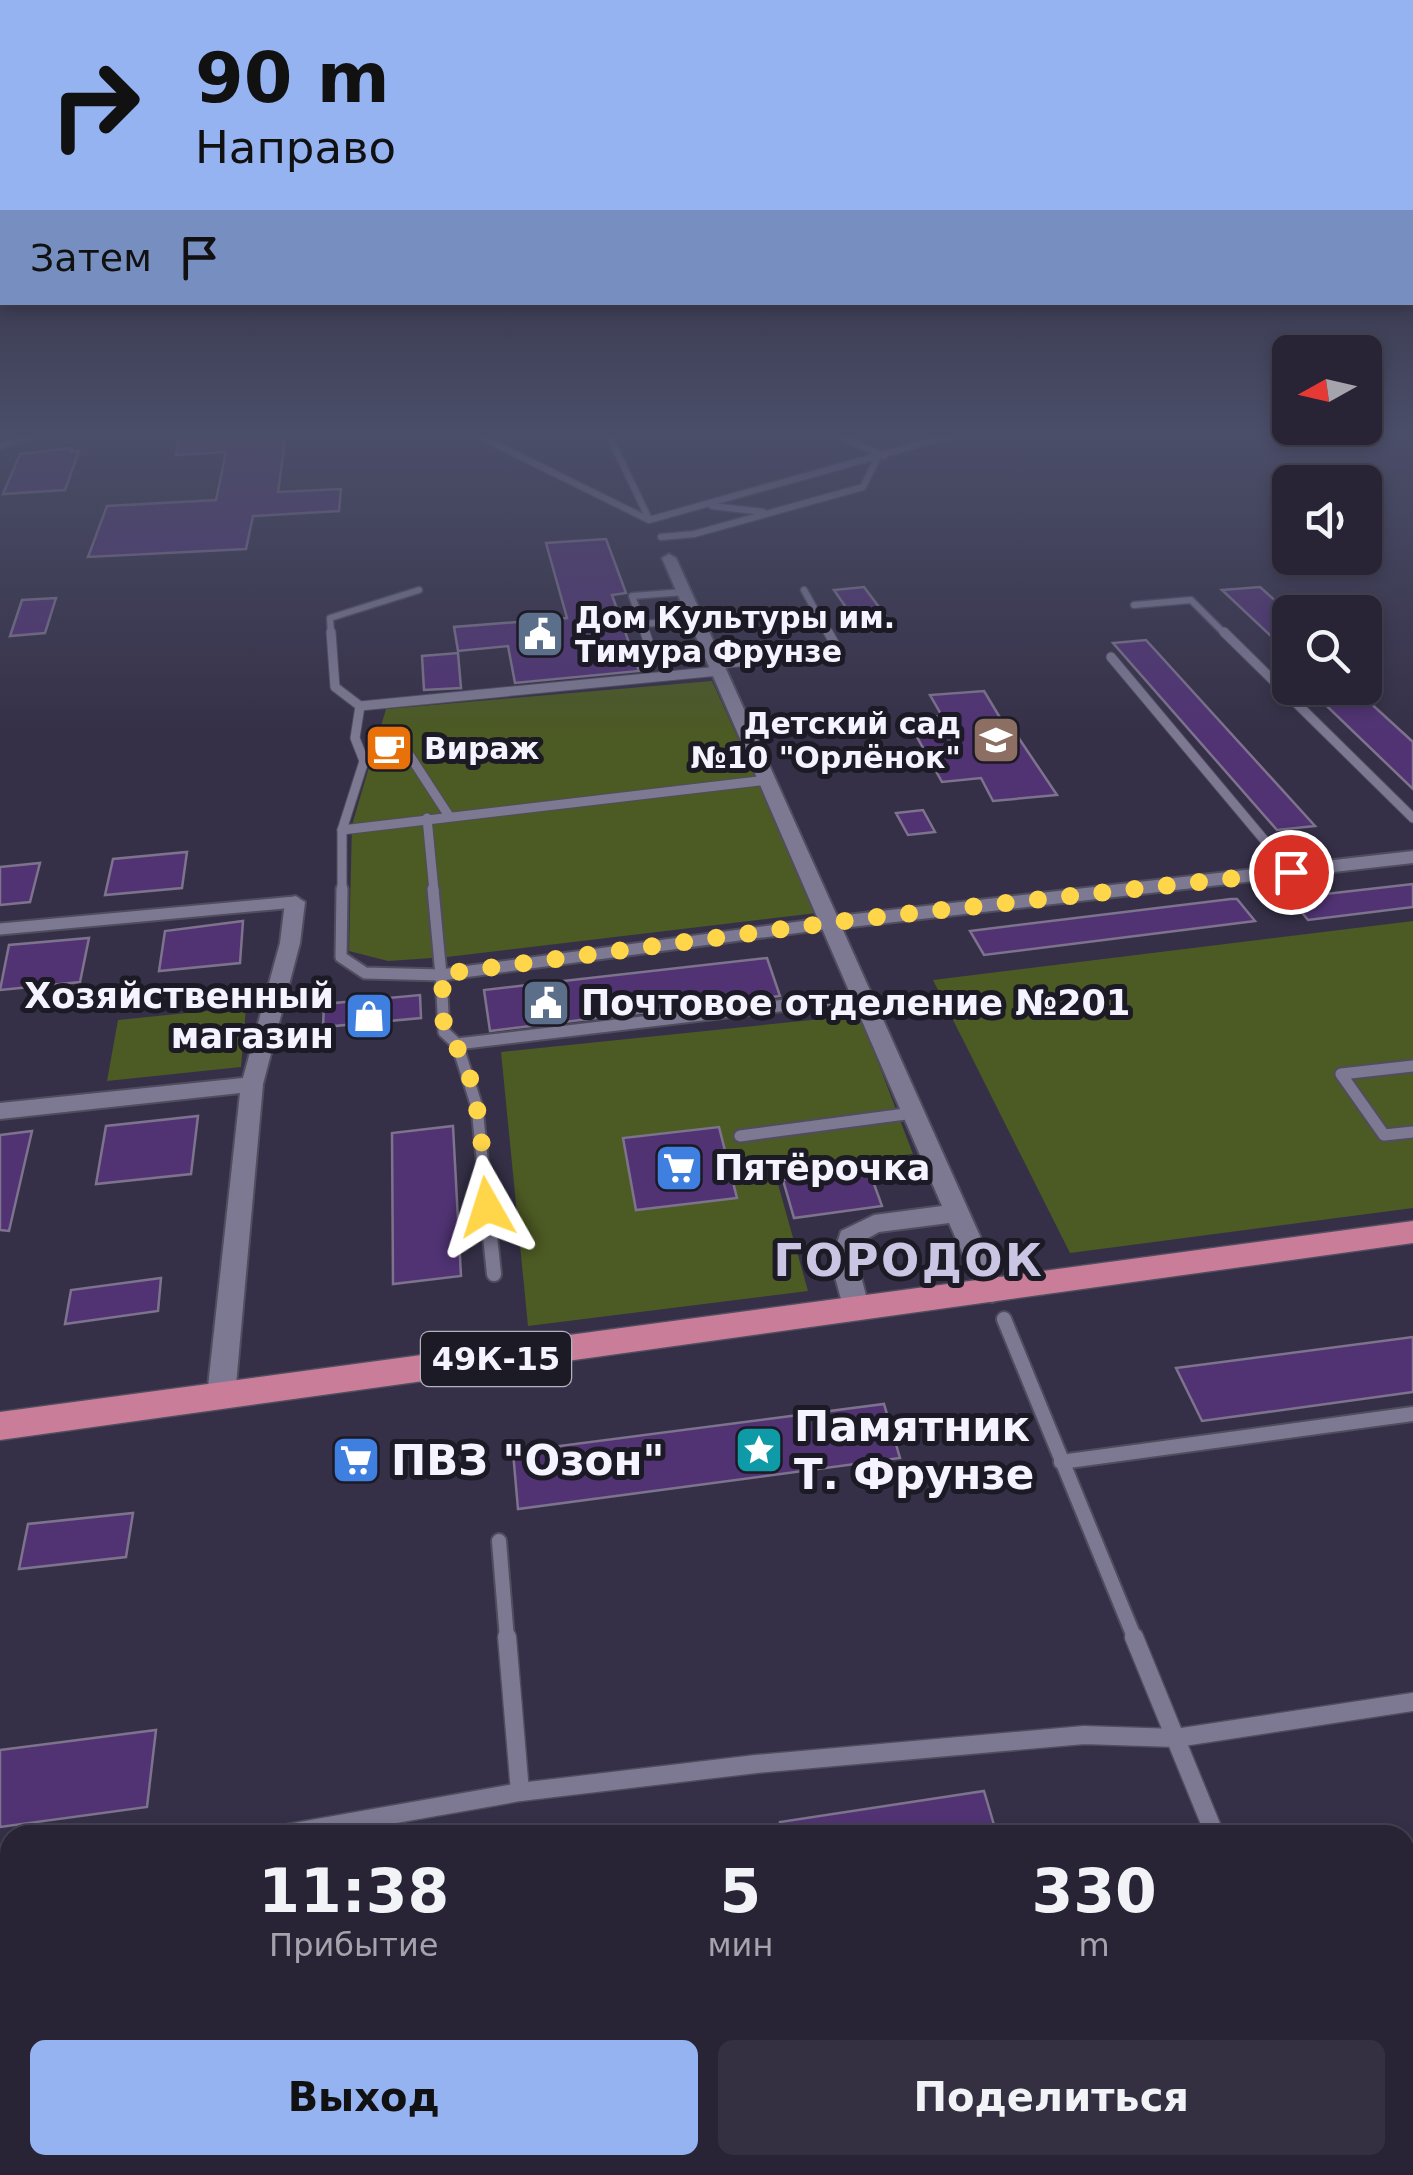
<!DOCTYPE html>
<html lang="ru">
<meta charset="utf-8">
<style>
:root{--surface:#282435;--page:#343041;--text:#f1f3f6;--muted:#a5a4ad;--line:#444150;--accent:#95b2f1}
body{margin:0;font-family:"DejaVu Sans",sans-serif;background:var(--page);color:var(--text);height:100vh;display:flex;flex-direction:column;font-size:38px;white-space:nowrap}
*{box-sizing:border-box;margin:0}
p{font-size:32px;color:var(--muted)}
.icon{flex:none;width:55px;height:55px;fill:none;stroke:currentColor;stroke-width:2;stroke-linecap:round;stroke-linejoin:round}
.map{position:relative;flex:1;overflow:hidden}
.panel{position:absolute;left:0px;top:1825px;width:1415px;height:350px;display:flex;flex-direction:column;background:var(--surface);border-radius:30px 30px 0 0;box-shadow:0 5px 15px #0003,0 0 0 2px var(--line)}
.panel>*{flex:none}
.guide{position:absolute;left:0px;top:0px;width:1415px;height:305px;box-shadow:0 5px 15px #0003,0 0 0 2px var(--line);background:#95b2f1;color:#111;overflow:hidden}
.needle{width:65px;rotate:262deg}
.tools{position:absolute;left:1272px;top:335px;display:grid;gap:20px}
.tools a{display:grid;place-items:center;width:110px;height:110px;border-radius:15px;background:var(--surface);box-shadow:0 5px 15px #0003,0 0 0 2px var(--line);font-size:50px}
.pin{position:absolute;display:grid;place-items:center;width:85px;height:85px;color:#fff;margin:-42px;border:5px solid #fff;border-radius:50%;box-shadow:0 2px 10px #0007}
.me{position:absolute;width:110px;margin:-55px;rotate:354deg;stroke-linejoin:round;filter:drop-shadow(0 0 8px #0008)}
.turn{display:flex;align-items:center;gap:35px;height:210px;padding:0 30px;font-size:45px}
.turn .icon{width:130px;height:130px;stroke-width:2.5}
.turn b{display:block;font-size:70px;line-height:85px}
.then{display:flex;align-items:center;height:95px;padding:0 30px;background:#0003;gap:20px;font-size:38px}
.eta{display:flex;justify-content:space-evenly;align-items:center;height:170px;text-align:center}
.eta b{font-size:60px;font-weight:800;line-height:70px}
.cta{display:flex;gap:20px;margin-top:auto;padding:20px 30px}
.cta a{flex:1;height:115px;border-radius:15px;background:var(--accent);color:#111;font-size:40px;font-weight:800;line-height:115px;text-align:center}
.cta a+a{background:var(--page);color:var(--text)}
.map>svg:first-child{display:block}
</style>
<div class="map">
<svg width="1413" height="2175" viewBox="0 0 1413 2175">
<rect width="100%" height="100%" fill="#353047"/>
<!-- green -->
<g fill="#4c5a23">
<path d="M712,681L817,913L447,957L388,961L349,951L352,825L386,709Z"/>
<path d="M1413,921V1208L1070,1253L933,980Z"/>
<path d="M246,1007L241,1067L107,1081L118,1020Z"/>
<path d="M860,1015L913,1154L774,1170L808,1291L528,1326L501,1052Z"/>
</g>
<!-- building -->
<g fill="#513374" stroke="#7d738c" stroke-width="2.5">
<path d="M179,433H286L278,492L341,489L339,511L253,516L246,549L88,557L107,506L216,500L226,452L176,455Z"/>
<path d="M72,448L71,451H79L65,490L3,494L20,454Z"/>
<path d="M606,539L626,593L612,595L639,671L515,683L508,646L458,651L454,627L567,618L546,543Z"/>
<path d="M864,587L885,615L854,619L834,590Z"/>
<path d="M1260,587L1290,614V654L1222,590Z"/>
<path d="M56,598L45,633L10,636L22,600Z"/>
<path d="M1146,640L1315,826L1277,830L1113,643Z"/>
<path d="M458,653L461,688L424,690L422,656Z"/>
<path d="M1308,688H1354L1413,742V789Z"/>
<path d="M984,691L1008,731H1014L1057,795L993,801L981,778L942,782L907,719L942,716L930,695Z"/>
<path d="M923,810L935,832L908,835L896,813Z"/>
<path d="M187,852L182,888L105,895L113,859Z"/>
<path d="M40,863L30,902L0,905V867Z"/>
<path d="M1413,884V907L1308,920L1290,898Z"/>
<path d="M1231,899H1237L1255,921L984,955L970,931Z"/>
<path d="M243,921L240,963L159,971L165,931Z"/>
<path d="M89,938L80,982L0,990L9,945Z"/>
<path d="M767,958L780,996L490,1031L484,990Z"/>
<path d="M420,995L421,1018L323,1027L324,1004Z"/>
<path d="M198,1116L191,1174L96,1184L106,1126Z"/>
<path d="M453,1126L461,1276L393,1284L392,1133Z"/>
<path d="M719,1127L737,1198L636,1210L623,1138Z"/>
<path d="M32,1131L9,1231L0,1230V1135Z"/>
<path d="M869,1170L882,1206L794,1218L783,1180Z"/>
<path d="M161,1278L158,1311L65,1324L71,1290Z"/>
<path d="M1413,1337V1392L1202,1421L1176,1368Z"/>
<path d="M884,1404L900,1458L518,1509L513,1452Z"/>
<path d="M373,1449L374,1473L343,1478V1454Z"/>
<path d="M133,1513L126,1557L19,1569L28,1524Z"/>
<path d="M156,1730L147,1807L0,1827V1750Z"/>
<path d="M984,1791L997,1835H781L780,1822Z"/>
</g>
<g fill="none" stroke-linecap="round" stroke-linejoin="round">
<!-- service-far4 casing -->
<g stroke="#504d5f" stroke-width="9">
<g id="service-far4">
<path d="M473,433L649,520L959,433"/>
<path d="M608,433L649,519"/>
<path d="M833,433L884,456"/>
<path d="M0,446L38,433"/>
<path d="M712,506L763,512"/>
<path d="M661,537L694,534L863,487L878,457"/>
<path d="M804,590L829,635"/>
<path d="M1134,605L1191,600L1226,635"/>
<path d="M642,624L696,620"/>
<path d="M331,635L330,618L419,590"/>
<path d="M646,635L632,596L684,592"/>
</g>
</g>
<!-- service-far3 casing -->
<g stroke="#504d5f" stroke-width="11">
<g id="service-far3">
<path d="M331,632L335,687L360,706L719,671"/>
<path d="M645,632L651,650L708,646"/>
<path d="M1224,632L1413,818"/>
<path d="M1111,657L1291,872"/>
<path d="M716,664L840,653L828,632"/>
<path d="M360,706L355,738L364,761"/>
<path d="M427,818L434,891"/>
<path d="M342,830L767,780"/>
<path d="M342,891V830L364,761L410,756L449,816"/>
</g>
</g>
<!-- service-far2 casing -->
<g stroke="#504d5f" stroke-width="15">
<g id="service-far2">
<path d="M342,889L341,957L365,973L441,975L433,889"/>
<path d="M830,923L441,975L444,1032L457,1044L862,996"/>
<path d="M0,929L295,902"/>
<path d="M457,1044L477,1107L488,1219"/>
<path d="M1413,1066L1341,1074L1384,1135L1413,1132"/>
<path d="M740,1136L913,1113"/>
</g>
</g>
<!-- service-far1 casing -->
<g stroke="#504d5f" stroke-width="18">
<g id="service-far1">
<path d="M488,1217L494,1274"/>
<path d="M1004,1319L1135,1639"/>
<path d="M1061,1462L1413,1414"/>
<path d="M499,1541L507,1639"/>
</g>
</g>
<!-- service casing -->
<g stroke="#504d5f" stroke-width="21">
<g id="service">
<path d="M507,1637L520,1792"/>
<path d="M1134,1637L1215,1835"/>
<path d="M277,1835L520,1792L756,1764L1084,1735L1176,1738L1413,1702"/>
<path d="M0,1876L10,1875"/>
<path d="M1405,1968L1413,1966"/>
<path d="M320,2165V2175"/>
<path d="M1350,2165L1354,2175"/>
<path d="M332,2175L383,2165"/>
</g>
</g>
<!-- minor casing -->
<g stroke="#504d5f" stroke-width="4">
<g id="minor">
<path d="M669,554L676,558L837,916L1413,851V863L842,928L1005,1292L1001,1299L992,1302L983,1299L949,1223L879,1232L861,1242L857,1262L870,1310L866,1317L857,1320L848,1317L844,1310L831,1262L841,1231L874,1215L942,1206L662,558Z"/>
<path d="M295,896L305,902L300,943L263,1084L235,1396L231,1404L221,1407L211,1404L207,1396L240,1093L0,1119V1103L243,1078L280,943L285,902Z"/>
</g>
</g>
<!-- primary casing -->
<g stroke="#504d5f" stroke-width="3">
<path id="primary" d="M1413,1221V1243L0,1440V1412Z"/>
</g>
<!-- service-far4 -->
<use href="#service-far4" stroke="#7d7993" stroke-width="6"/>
<!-- service-far3 -->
<use href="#service-far3" stroke="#7d7993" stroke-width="9"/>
<!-- service-far2 -->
<use href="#service-far2" stroke="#7d7993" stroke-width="11"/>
<!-- service-far1 -->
<use href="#service-far1" stroke="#7d7993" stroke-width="14"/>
<!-- service -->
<use href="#service" stroke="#7d7993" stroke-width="18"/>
<!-- minor -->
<use href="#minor" fill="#7d7993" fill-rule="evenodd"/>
<!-- primary -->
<use href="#primary" fill="#ca7d98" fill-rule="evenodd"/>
</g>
<!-- sky -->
<linearGradient id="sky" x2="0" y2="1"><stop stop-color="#1d1a27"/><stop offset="0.59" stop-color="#4b4e69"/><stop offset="1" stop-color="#4b4e69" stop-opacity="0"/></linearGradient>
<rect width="1413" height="737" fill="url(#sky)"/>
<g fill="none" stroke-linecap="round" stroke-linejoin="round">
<!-- route -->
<path stroke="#ffd54a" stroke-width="18" stroke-dasharray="0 32.4" d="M487,1207C482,1159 482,1065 444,1032L442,974L859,919L1291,872"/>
</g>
<!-- icons -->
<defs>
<g id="civic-square" transform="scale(2.5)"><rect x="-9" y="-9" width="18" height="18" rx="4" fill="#5c6f8a" stroke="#1c1a24"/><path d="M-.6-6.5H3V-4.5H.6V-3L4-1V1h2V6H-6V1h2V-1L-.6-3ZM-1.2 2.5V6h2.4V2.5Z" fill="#fff"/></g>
<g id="school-square" transform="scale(2.5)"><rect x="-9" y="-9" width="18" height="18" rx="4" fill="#8d6e63" stroke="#1c1a24"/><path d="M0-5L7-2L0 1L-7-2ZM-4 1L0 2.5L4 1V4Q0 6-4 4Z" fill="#fff"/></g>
<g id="cafe-square" transform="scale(2.5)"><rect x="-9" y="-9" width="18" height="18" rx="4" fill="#e8710a" stroke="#1c1a24"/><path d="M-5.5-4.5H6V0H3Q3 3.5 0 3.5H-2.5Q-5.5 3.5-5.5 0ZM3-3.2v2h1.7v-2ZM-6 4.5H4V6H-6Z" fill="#fff"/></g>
<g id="shop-square" transform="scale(2.5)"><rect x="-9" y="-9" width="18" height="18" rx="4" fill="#3f7fe0" stroke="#1c1a24"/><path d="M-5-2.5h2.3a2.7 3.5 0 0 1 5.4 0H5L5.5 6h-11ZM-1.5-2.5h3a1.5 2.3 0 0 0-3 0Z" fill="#fff"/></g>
<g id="supermarket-square" transform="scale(2.5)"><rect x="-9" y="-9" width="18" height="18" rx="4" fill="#3f7fe0" stroke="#1c1a24"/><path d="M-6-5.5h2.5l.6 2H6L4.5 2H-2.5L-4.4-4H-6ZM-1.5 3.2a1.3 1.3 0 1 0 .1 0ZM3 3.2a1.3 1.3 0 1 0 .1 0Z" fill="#fff"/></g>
<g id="sight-square" transform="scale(2.5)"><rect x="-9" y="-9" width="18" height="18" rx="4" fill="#0f9aa8" stroke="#1c1a24"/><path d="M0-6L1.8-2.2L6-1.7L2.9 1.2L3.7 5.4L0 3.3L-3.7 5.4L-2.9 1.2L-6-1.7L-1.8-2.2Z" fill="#fff"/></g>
</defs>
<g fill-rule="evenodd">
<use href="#civic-square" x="540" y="634"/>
<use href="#school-square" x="996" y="740"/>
<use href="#cafe-square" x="389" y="748"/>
<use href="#civic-square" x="546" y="1003"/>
<use href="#shop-square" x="369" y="1016"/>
<use href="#supermarket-square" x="679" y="1168"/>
<use href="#sight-square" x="759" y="1450"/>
<use href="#supermarket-square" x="356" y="1460"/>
</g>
<g text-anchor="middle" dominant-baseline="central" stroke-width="10" stroke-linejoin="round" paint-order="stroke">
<!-- far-poi labels -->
<g font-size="30" font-weight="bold" fill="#f5f3ff" stroke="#1c1a24" text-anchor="start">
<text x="575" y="617">Дом Культуры им.<tspan x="575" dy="34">Тимура Фрунзе</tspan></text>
<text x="961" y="723" text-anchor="end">Детский сад<tspan x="961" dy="34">№10 "Орлёнок"</tspan></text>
<text x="424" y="748">Вираж</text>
</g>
<!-- shield labels -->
<rect fill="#1c1a24" stroke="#b4b2bd" stroke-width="2.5" x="421" y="1332" width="150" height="54" rx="8"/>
<g font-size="32" font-weight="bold" fill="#f5f3ff">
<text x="496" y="1359">49К-15</text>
</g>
<!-- poi labels -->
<g font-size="35" font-weight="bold" fill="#f5f3ff" stroke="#1c1a24" text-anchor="start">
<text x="334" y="996" text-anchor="end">Хозяйственный<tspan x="334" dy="40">магазин</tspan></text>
<text x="581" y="1003">Почтовое отделение №201</text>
<text x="714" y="1168">Пятёрочка</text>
</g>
<!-- near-poi labels -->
<g font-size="42" font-weight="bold" fill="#f5f3ff" stroke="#1c1a24" text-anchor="start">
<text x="794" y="1426">Памятник<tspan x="794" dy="48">Т. Фрунзе</tspan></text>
<text x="391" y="1460">ПВЗ "Озон"</text>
</g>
<!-- district labels -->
<g font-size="45" font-weight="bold" letter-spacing="2.5" fill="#cac5e2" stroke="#1c1a24">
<text x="909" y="1260">ГОРОДОК</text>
</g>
</g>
</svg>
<div class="tools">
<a><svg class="needle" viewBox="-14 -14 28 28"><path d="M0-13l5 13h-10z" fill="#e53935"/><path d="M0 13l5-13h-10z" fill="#a5a4ad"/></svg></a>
<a><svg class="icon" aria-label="sound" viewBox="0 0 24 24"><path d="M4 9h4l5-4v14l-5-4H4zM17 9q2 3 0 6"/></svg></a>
<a><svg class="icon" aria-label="search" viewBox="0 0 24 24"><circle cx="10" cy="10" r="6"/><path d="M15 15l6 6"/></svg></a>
</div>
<div class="pin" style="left:1291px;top:872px;background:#d93025"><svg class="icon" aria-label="arrive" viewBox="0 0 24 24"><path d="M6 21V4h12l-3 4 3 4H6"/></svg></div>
<svg class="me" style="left:487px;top:1207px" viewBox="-20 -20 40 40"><path d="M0-17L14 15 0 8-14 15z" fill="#ffd54a" stroke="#fff" stroke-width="4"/></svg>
<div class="guide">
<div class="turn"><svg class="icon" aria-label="right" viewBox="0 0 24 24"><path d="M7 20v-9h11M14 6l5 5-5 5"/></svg><div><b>90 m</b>Направо</div></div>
<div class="then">Затем<svg class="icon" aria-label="arrive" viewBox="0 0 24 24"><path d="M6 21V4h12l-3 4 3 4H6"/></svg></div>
</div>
<section class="panel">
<div class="eta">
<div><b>11:38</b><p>Прибытие</p></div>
<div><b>5</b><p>мин</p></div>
<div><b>330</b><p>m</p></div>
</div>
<div class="cta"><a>Выход</a><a>Поделиться</a></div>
</section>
</div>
